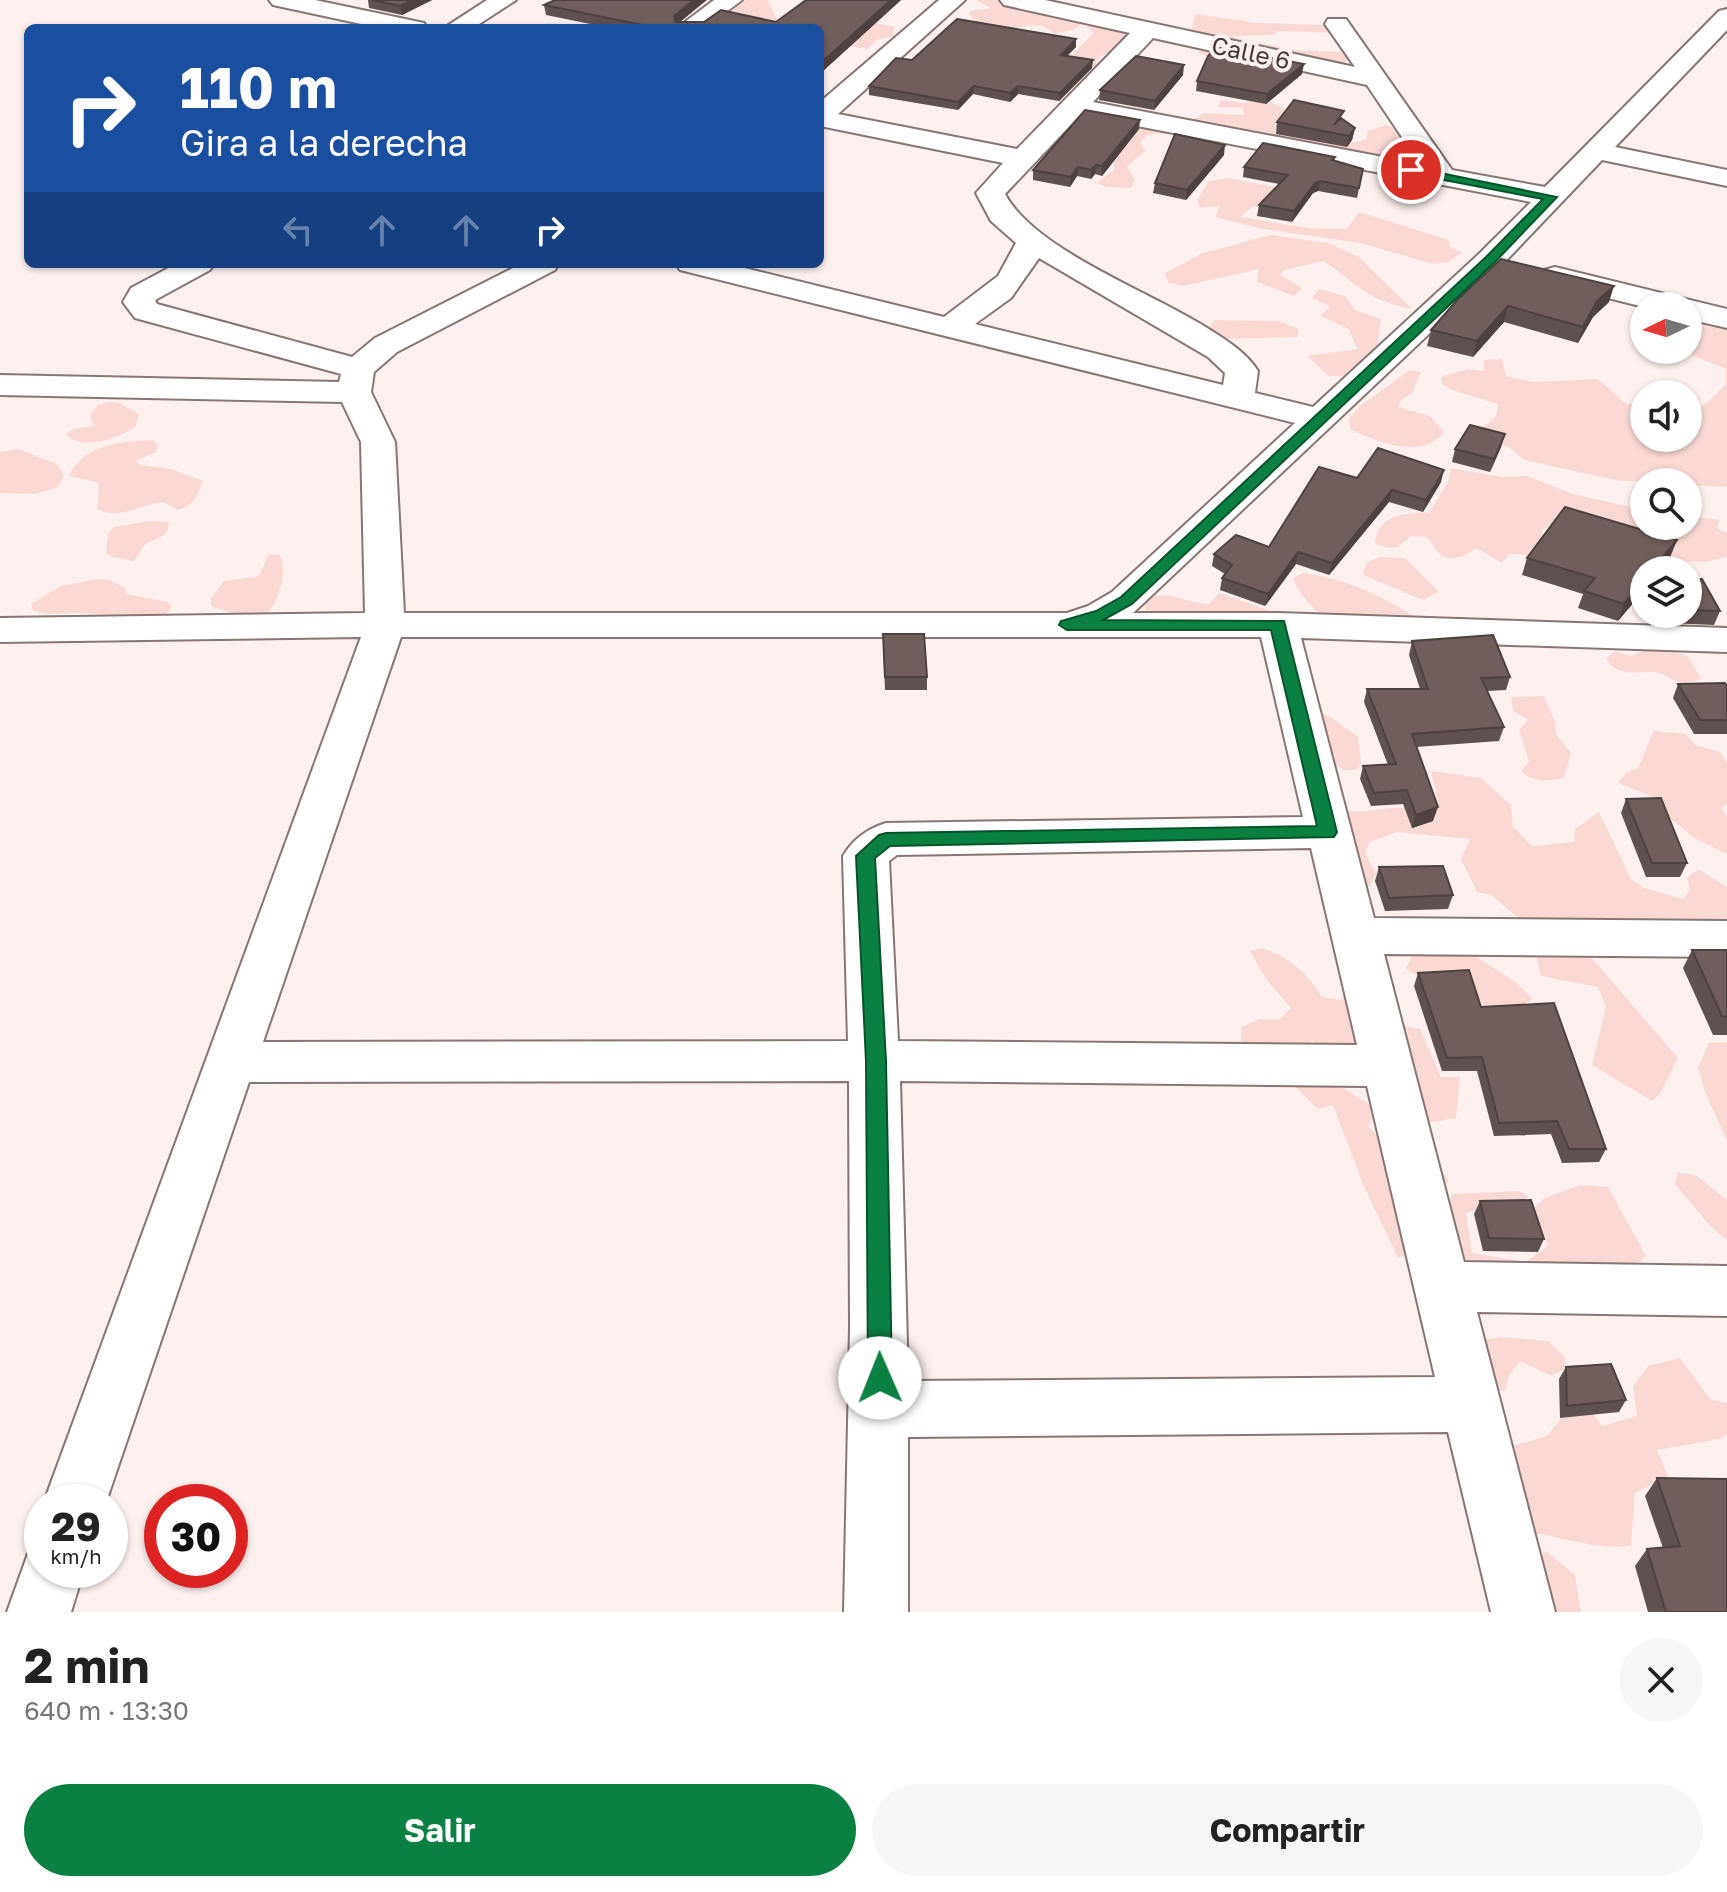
<!DOCTYPE html>
<html lang="es">
<meta charset="utf-8">
<style>
:root{--surface:#fff;--page:#f6f6f6;--text:#222;--muted:#767676;--accent:#0b8043}
body{margin:0;font-family:"Golos Text",sans-serif;background:var(--page);color:var(--text);height:100vh;display:flex;flex-direction:column;font-size:30px;white-space:nowrap}
*{box-sizing:border-box;margin:0}
p{font-size:26px;color:var(--muted)}
.icon{flex:none;width:44px;height:44px;fill:none;stroke:currentColor;stroke-width:2;stroke-linecap:round;stroke-linejoin:round}
.map{position:relative;height:1612px;overflow:hidden}
.details{display:flex;flex-direction:column;background:var(--surface);flex:1}
.details>*{flex:none}
.guide{position:absolute;left:24px;top:24px;width:800px;height:244px;border-radius:12px;box-shadow:0 2px 6px #0004;background:#1a4fa0;color:#fff;overflow:hidden}
.needle{width:52px;rotate:265deg}
.fabs{position:absolute;left:1630px;top:292px;display:grid;gap:16px}
.fabs a{display:grid;place-items:center;width:72px;height:72px;border-radius:50%;background:var(--surface);box-shadow:0 2px 6px #0004;font-size:40px}
.speed{position:absolute;left:24px;top:1484px;display:flex;gap:16px;font-size:40px;font-weight:700;text-align:center}
.speed>*{display:grid;place-content:center;width:104px;height:104px;border-radius:50%;background:var(--surface);box-shadow:0 2px 6px #0004;line-height:1}
.speed small{font-size:20px;font-weight:400}
.speed .limit{border:12px solid #d22;background:#fff;color:#111}
.pin{position:absolute;display:grid;place-items:center;width:68px;height:68px;color:#fff;margin:-34px;border:4px solid #fff;border-radius:50%;box-shadow:0 2px 8px #0007}
.me{position:absolute;width:88px;margin:-44px;rotate:359deg;stroke-linejoin:round;filter:drop-shadow(0 0 6px #0008)}
.turn{display:flex;align-items:center;gap:28px;height:168px;padding:0 24px;font-size:36px}
.turn .icon{width:104px;height:104px;stroke-width:2.5}
.turn b{display:block;font-size:56px;line-height:68px}
.lanes{display:flex;align-items:center;height:76px;padding:0 24px;background:#0003;justify-content:center;gap:40px;direction:ltr}
.lanes .off{opacity:.35}
.round{display:grid;place-items:center;flex:none;width:84px;height:84px;border-radius:42px;background:var(--page)}
.summary{display:flex;align-items:center;justify-content:space-between;height:136px;padding:0 24px}
h1{font-size:48px;font-weight:700;line-height:60px}
.primary-button{display:flex;gap:16px;margin-top:auto;padding:16px 24px}
.primary-button a{flex:1;height:92px;border-radius:48px;background:var(--accent);color:#fff;font-size:32px;font-weight:700;line-height:92px;text-align:center}
.primary-button a+a{background:var(--page);color:var(--text)}
.map>svg:first-child{display:block}
</style>
<div class="map">
<svg width="1727" height="1612" viewBox="0 0 1727 1612">
<rect width="100%" height="100%" fill="#fdf1ef"/>
<!-- green -->
<g fill="#fad9d5">
<path d="M746,0H768L776,18L813,22L703,28Z"/>
<path d="M976,0H996L1083,23L1075,29L1054,34C1042,20 1027,26 1011,30C1003,31 993,30 985,30L969,15L970,11L991,8Z"/>
<path d="M1196,14L1257,23L1328,25L1342,33L1274,31L1276,35L1227,36L1293,50L1340,52L1350,60L1319,72L1207,56L1198,53L1204,47L1189,36Z"/>
<path d="M868,21L894,27L893,36L877,40L867,49L841,45Z"/>
<path d="M1093,21L1131,31L1124,43L1097,59L1095,68L1070,57L1093,33L1087,26Z"/>
<path d="M1252,99L1269,101L1285,109L1275,124C1303,138 1335,151 1366,139L1368,131L1386,125L1406,132L1416,164L1189,122L1204,113L1244,115L1243,108L1218,107L1221,100L1247,103Z"/>
<path d="M1085,116L1165,129L1167,134C1156,133 1147,132 1140,143L1145,151L1127,166L1135,180L1131,188L1107,187L1097,183L1114,170V162L1097,158Z"/>
<path d="M1228,178L1274,187L1281,192C1270,206 1250,202 1242,217L1308,228L1347,229L1359,212L1449,240V246L1462,253L1448,262L1432,264L1361,243L1263,229L1215,217L1220,206L1200,208L1197,200L1209,181Z"/>
<path d="M1271,235L1328,243L1359,257L1412,309C1369,301 1358,285 1324,261L1284,270L1281,275L1302,288L1294,296L1257,282L1259,269L1183,286L1168,282L1165,273L1203,253Z"/>
<path d="M1319,289L1345,296L1355,310L1381,319L1376,358L1347,371L1348,376H1329L1307,356L1357,349L1349,329L1321,316L1330,306L1312,298Z"/>
<path d="M1215,320L1279,321L1298,329V337L1215,339L1206,330Z"/>
<path d="M1688,323L1727,330V487L1688,485V482L1620,481L1524,460L1510,448L1466,430C1482,428 1498,424 1498,404L1452,390L1442,384L1441,377L1467,369L1484,371V360L1502,359L1506,376L1533,382L1598,379L1625,403L1644,408V438H1688V412L1706,404L1726,384V369L1679,350H1688Z"/>
<path d="M1410,370L1421,372L1412,393L1400,401L1398,407L1430,416L1444,432C1420,461 1380,442 1351,430L1349,419L1360,406Z"/>
<path d="M109,402L119,403L139,414L136,426C121,438 80,452 66,434L74,429L94,426L90,416L98,405Z"/>
<path d="M153,440L158,445L156,452L136,461L140,465L171,469L203,481C197,497 195,505 178,510L163,502C141,504 119,521 97,509L99,483L69,476C83,444 123,441 153,440Z"/>
<path d="M18,449L57,464L64,475L58,487L35,494L0,493V452Z"/>
<path d="M1451,468L1502,477L1527,476L1573,494L1644,510V526H1688V516L1720,520L1717,528L1727,533V557L1706,562L1685,561L1567,515L1542,530L1543,563L1521,554H1509L1502,563L1476,548C1467,556 1449,564 1439,553C1434,549 1432,542 1427,537L1410,536C1398,550 1391,551 1375,543C1378,515 1405,512 1429,513L1448,482Z"/>
<path d="M149,521L169,522C169,538 157,537 146,544C141,548 139,555 134,561L113,557L106,553L108,533L114,527Z"/>
<path d="M269,554L280,555C286,570 283,578 279,592C267,631 241,616 211,606V598L224,581L259,576Z"/>
<path d="M1381,557L1405,558L1439,592L1423,600L1363,575L1367,562Z"/>
<path d="M1303,573C1345,578 1385,597 1420,620C1401,620 1353,626 1337,622C1318,617 1299,595 1293,578Z"/>
<path d="M98,579L109,580L125,588L126,594L168,602L172,608L164,615L151,620L83,613L47,614L33,611L31,604L61,586Z"/>
<path d="M1219,593L1269,610L1272,618C1230,632 1198,644 1154,631L1143,602C1164,586 1186,604 1209,604Z"/>
<path d="M1654,647L1688,656L1701,679C1672,690 1673,673 1652,672C1634,672 1616,677 1606,658L1615,651L1631,656Z"/>
<path d="M1544,696L1555,722L1556,734L1571,753L1564,778C1550,781 1532,783 1521,771L1529,761L1519,730L1528,720L1513,711L1511,697Z"/>
<path d="M1319,712L1332,718L1358,737L1361,763L1357,770H1344L1335,765V755L1315,750Z"/>
<path d="M1654,731L1686,734L1695,745L1720,752L1727,763V804L1721,808L1727,816V854L1696,839L1671,819L1656,798L1618,783L1626,773L1638,768Z"/>
<path d="M1431,771L1481,778L1511,805L1513,826L1532,846L1574,842L1575,829L1599,812L1631,879L1644,888L1683,899L1690,890L1687,878L1698,869L1727,887V930L1528,926L1491,895L1477,892L1461,859L1470,839L1397,832L1370,842L1365,853L1376,874L1370,886L1361,891L1344,810C1359,813 1367,811 1382,809C1401,805 1420,812 1439,806Z"/>
<path d="M1563,947L1590,956L1678,1058L1660,1094L1652,1101L1592,1065L1606,1007L1598,987L1541,976L1536,955Z"/>
<path d="M1262,948C1290,958 1306,972 1322,997L1341,1000L1346,992L1395,999L1403,1026L1420,1029L1441,1077H1460L1456,1118L1427,1123L1379,1099L1311,1040C1315,1076 1351,1092 1377,1109L1368,1126L1387,1146L1435,1161L1449,1181L1434,1186L1414,1251L1398,1258L1362,1182L1333,1105L1318,1109L1291,1083L1242,1055L1241,1027L1260,1019L1279,1020L1291,1008L1266,979L1250,951Z"/>
<path d="M1464,949L1514,981L1533,999L1504,1015H1488C1459,953 1440,992 1406,969L1413,952Z"/>
<path d="M1727,1042V1141L1705,1092L1698,1067L1709,1043Z"/>
<path d="M1678,1172L1697,1176L1727,1200V1240L1711,1227L1675,1184Z"/>
<path d="M1580,1185L1608,1187L1646,1256L1639,1262L1593,1272L1481,1270L1454,1253L1446,1220L1452,1194L1520,1191L1528,1196L1525,1209L1495,1204L1466,1213L1472,1253L1525,1262L1548,1246L1533,1209L1543,1199Z"/>
<path d="M1500,1337L1548,1341L1565,1357V1369L1551,1376L1520,1361L1509,1375L1505,1390L1489,1393L1482,1340Z"/>
<path d="M1680,1358L1710,1399L1727,1403V1434L1720,1439L1657,1450L1668,1476L1635,1493L1631,1546C1590,1550 1558,1535 1517,1530L1509,1447L1547,1436L1568,1410L1585,1402L1602,1426L1637,1416L1633,1386L1648,1366Z"/>
<path d="M1546,1551L1575,1575L1581,1612H1542L1536,1559Z"/>
</g>
<g fill="none" stroke-linecap="round" stroke-linejoin="round">
<!-- minor casing -->
<g stroke="#877673" stroke-width="4">
<g id="minor">
<path d="M269,0H315L424,23L427,28H380L273,5Z"/>
<path d="M487,0H516L473,28H444Z"/>
<path d="M714,0H742L705,28H677Z"/>
<path d="M939,0H965L838,114L1017,149L1130,33L1004,5L1000,0H1045L1355,67L1325,24L1328,19H1346L1452,170L1545,187L1719,11L1727,9V30L1615,147L1727,170V186L1602,160L1501,266L1133,613H1278L1727,628V652L1301,638L1374,918L1727,921V957L1384,954L1464,1262L1727,1266V1316L1477,1312L1555,1612H1491L1448,1432L908,1437V1612H844L850,1328L849,1081L249,1082L106,1502H44L361,637L0,642V618L365,613L361,442L342,402L0,395V375L339,382L341,374L135,318L123,302L131,288L176,264H214L210,270L155,300L157,304L352,357L375,338L521,264H559L555,270L397,352L374,372L371,392L395,442L404,613H1067L1088,606L1112,592L1295,423L680,270L676,264H728L944,317L998,276L1016,243L991,221L976,193L1003,163L820,126V102ZM1153,38L1367,85L1420,164L1093,102ZM1080,115L1531,202L1479,254L1313,407L1255,393L1258,371C1246,352 1226,340 1207,328C1151,292 1036,251 1005,194ZM1039,258L1208,357L1225,373L1223,385L975,324L1011,298ZM401,637H1261L1303,817L886,823C867,829 853,839 843,856L848,1041L263,1042ZM1311,848L1357,1045L898,1041L889,861L897,855ZM900,1081L1367,1086L1435,1377L908,1381Z"/>
<path d="M1555,267L1727,309V328L1688,319V306L1644,307L1544,282L1540,276L1544,270Z"/>
<path d="M42,1542V1570H84L71,1612H7L30,1548Z"/>
</g>
</g>
<!-- minor -->
<use href="#minor" fill="#fff" fill-rule="evenodd"/>
</g>
<!-- wall -->
<g fill="#5f514f">
<path d="M368,0H432L402,15L369,8Z"/>
<path d="M555,0H707L680,22H776L901,0L823,71L820,70V28H610L546,15L544,5Z"/>
<path d="M1076,47L1067,56L1092,68L1059,101L1018,94L1010,102L973,94L958,110L869,95V86L912,60Z"/>
<path d="M1302,74L1266,104L1196,91L1197,81Z"/>
<path d="M1183,75L1154,110L1099,100L1100,90Z"/>
<path d="M1343,119L1355,128L1352,140L1347,147L1276,134L1277,122Z"/>
<path d="M1139,129L1102,176L1095,174L1091,179L1077,176L1070,187L1033,180V170Z"/>
<path d="M1224,155L1186,200L1153,193L1155,183Z"/>
<path d="M1335,157L1334,161L1363,169L1357,198L1318,191L1313,193L1292,222L1257,216L1259,205L1279,184L1243,177L1244,167Z"/>
<path d="M1458,299L1609,302L1593,317L1578,343L1504,322L1473,357L1427,346L1431,330Z"/>
<path d="M1505,434L1501,447L1490,472L1452,462L1455,449Z"/>
<path d="M1357,478L1441,482L1423,512L1389,502L1329,575L1296,564L1265,606L1220,590L1222,578L1225,574L1212,566L1214,554L1269,547Z"/>
<path d="M1677,540L1670,557L1660,570H1644V590L1618,621L1578,608L1583,594L1522,575L1527,558Z"/>
<path d="M1688,580L1720,611L1714,625L1666,623L1661,614H1688Z"/>
<path d="M1412,641L1510,677L1506,690L1487,691L1504,727L1499,741L1416,747L1433,821L1412,828L1403,804L1371,806L1360,779L1363,766L1388,765L1364,702L1367,689H1420L1409,655Z"/>
<path d="M883,648L927,677V690H885Z"/>
<path d="M1678,684L1727,686V734H1694L1673,698Z"/>
<path d="M1626,799L1687,863L1680,877H1646L1621,813Z"/>
<path d="M1379,867L1453,895L1448,909L1385,911L1375,881Z"/>
<path d="M1692,950H1727V1035H1713L1683,968Z"/>
<path d="M1418,973L1481,1007L1606,1149L1599,1162L1562,1163L1551,1134L1494,1136L1477,1071H1442L1414,986Z"/>
<path d="M1480,1201L1544,1239L1538,1252L1483,1251L1474,1214Z"/>
<path d="M1566,1367L1626,1400L1619,1412L1560,1418L1559,1379Z"/>
<path d="M1657,1478L1727,1612H1648L1635,1566L1647,1549L1663,1548L1645,1496Z"/>
</g>
<!-- shaded-wall -->
<g fill="#4e4240">
<path d="M412,0H432L402,15L400,6Z"/>
<path d="M694,0H706L675,26L674,16Z"/>
<path d="M891,0H901L823,71V61Z"/>
<path d="M1076,39V47L1060,63L1061,55Z"/>
<path d="M1093,60L1092,68L1059,101L1060,93Z"/>
<path d="M1304,64L1302,74L1266,104L1267,94Z"/>
<path d="M1184,65L1183,75L1154,110L1155,101Z"/>
<path d="M974,86L973,94L958,110V102Z"/>
<path d="M1018,86V94L1010,102V93Z"/>
<path d="M1140,120L1139,129L1102,176V166Z"/>
<path d="M1355,128L1352,140L1347,147L1349,136Z"/>
<path d="M1225,145L1224,155L1186,200L1187,190Z"/>
<path d="M1096,165L1095,174L1091,179V170Z"/>
<path d="M1078,167L1077,176L1070,187L1071,177Z"/>
<path d="M1320,181L1318,191L1313,193L1292,222L1294,211L1315,183Z"/>
<path d="M1614,286L1609,302L1593,317L1578,343L1583,327L1597,301Z"/>
<path d="M1508,306L1504,322L1473,357L1477,341Z"/>
<path d="M1505,434L1501,447L1490,472L1494,459Z"/>
<path d="M1444,470L1441,482L1423,512L1426,500Z"/>
<path d="M1392,490L1389,502L1329,575L1332,563Z"/>
<path d="M1677,540L1670,557L1660,570H1652Z"/>
<path d="M1298,552L1296,564L1265,606L1268,594Z"/>
<path d="M1644,580V590L1618,621L1624,604Z"/>
<path d="M1438,807L1433,821L1412,828L1416,815Z"/>
</g>
<!-- building -->
<g fill="#6f5e5c" stroke="#4e4240" stroke-width="2">
<path d="M372,0H412L400,6Z"/>
<path d="M555,0H694L674,16L676,22H704L721,10L776,22L806,0H891L823,61H820V28H657L544,5Z"/>
<path d="M957,19L1076,39L1061,55L1093,60L1060,93L1018,86L1010,93L974,86L958,102L869,86L896,58L912,60Z"/>
<path d="M1216,47L1304,64L1267,94L1197,81L1208,56Z"/>
<path d="M1136,56L1184,65L1155,101L1100,90Z"/>
<path d="M1294,100L1344,111L1334,125L1341,118L1355,128L1349,136L1277,122Z"/>
<path d="M1085,110L1140,120L1102,166L1096,165L1091,170L1078,167L1071,177L1033,170Z"/>
<path d="M1175,134L1225,145L1187,190L1155,183Z"/>
<path d="M1263,143L1335,157L1332,160L1363,169L1359,188L1320,181L1315,183L1294,211L1259,205L1288,175L1244,167Z"/>
<path d="M1501,259L1614,286L1597,301L1583,327L1508,306L1477,341L1431,330L1458,299Z"/>
<path d="M1470,425L1505,434L1494,459L1455,449Z"/>
<path d="M1378,448L1444,470L1426,500L1392,490L1332,563L1298,552L1268,594L1222,578L1232,565L1214,554L1236,535L1269,547L1319,467L1357,478Z"/>
<path d="M1565,507L1677,540L1652,570H1644V580L1624,604L1584,591L1595,578L1527,558Z"/>
<path d="M1702,579L1720,611L1688,610V580Z"/>
<path d="M883,634H924L927,677H885Z"/>
<path d="M1493,635L1510,677L1481,678L1504,727L1412,734L1438,807L1416,815L1407,790L1374,793L1363,766L1396,764L1367,689H1428L1412,641Z"/>
<path d="M1725,683L1727,686V720H1700L1678,684Z"/>
<path d="M1661,798L1687,863H1652L1626,799Z"/>
<path d="M1443,866L1453,895L1389,898L1379,867Z"/>
<path d="M1692,950H1727V1017L1722,1016Z"/>
<path d="M1469,970L1481,1007L1554,1003L1606,1149H1569L1557,1121L1499,1123L1482,1057L1447,1058L1418,973Z"/>
<path d="M1531,1200L1544,1239L1489,1238L1480,1201Z"/>
<path d="M1611,1364L1626,1400L1567,1406L1566,1367Z"/>
<path d="M1657,1478L1727,1479V1612H1666L1647,1549L1680,1546Z"/>
</g>
<!-- route -->
<path fill="#0b8043" stroke="#07532c" stroke-width="2" d="M1411,167L1557,197L1495,262L1132,604L1103,620L1284,621L1337,832L1334,837L890,846L875,858L886,1061L892,1378L889,1386L880,1389L871,1386L868,1378L866,1061L856,856L879,835L886,833L1317,826L1271,630H1067L1059,625L1061,621L1096,611L1121,597L1486,257L1543,199L1407,173V168Z"/>
<g text-anchor="middle" dominant-baseline="central" stroke-width="8" stroke-linejoin="round" paint-order="stroke">
<!-- far-street labels -->
<g font-size="24" fill="#423a39" stroke="#fdf1ef">
<text transform="translate(1251 52) rotate(12)">Calle 6</text>
</g>
</g>
</svg>
<div class="fabs">
<a><svg class="needle" viewBox="-14 -14 28 28"><path d="M0-13l5 13h-10z" fill="#e53935"/><path d="M0 13l5-13h-10z" fill="#767676"/></svg></a>
<a><svg class="icon" aria-label="sound" viewBox="0 0 24 24"><path d="M4 9h4l5-4v14l-5-4H4zM17 9q2 3 0 6"/></svg></a>
<a><svg class="icon" aria-label="search" viewBox="0 0 24 24"><circle cx="10" cy="10" r="6"/><path d="M15 15l6 6"/></svg></a>
<a><svg class="icon" aria-label="layers" viewBox="0 0 24 24"><path d="M12 4l9 5-9 5-9-5zM3 14l9 5 9-5"/></svg></a>
</div>
<div class="speed"><div>29<small>km/h</small></div><div class="limit">30</div></div>
<div class="pin" style="left:1411px;top:170px;background:#d93025"><svg class="icon" aria-label="arrive" viewBox="0 0 24 24"><path d="M6 21V4h12l-3 4 3 4H6"/></svg></div>
<svg class="me" style="left:880px;top:1378px" viewBox="-20 -20 40 40"><circle r="19" fill="#fff"/><path d="M0-13L10 11 0 6-10 11z" fill="#0b8043"/></svg>
<div class="guide">
<div class="turn"><svg class="icon" aria-label="right" viewBox="0 0 24 24"><path d="M7 20v-9h11M14 6l5 5-5 5"/></svg><div><b>110 m</b>Gira a la derecha</div></div>
<div class="lanes"><svg class="icon off" aria-label="left" viewBox="0 0 24 24"><path d="M17 20v-9H6M10 6l-5 5 5 5"/></svg><svg class="icon off" aria-label="ahead" viewBox="0 0 24 24"><path d="M12 20V5M6 11l6-6 6 6"/></svg><svg class="icon off" aria-label="ahead" viewBox="0 0 24 24"><path d="M12 20V5M6 11l6-6 6 6"/></svg><svg class="icon" aria-label="right" viewBox="0 0 24 24"><path d="M7 20v-9h11M14 6l5 5-5 5"/></svg></div>
</div>
</div>
<section class="details">
<div class="summary"><div><h1>2 min</h1><p>640 m · 13:30</p></div><a class="round"><svg class="icon" aria-label="close" viewBox="0 0 24 24"><path d="M6 6l12 12M18 6L6 18"/></svg></a></div>
<div class="primary-button"><a>Salir</a><a>Compartir</a></div>
</section>
